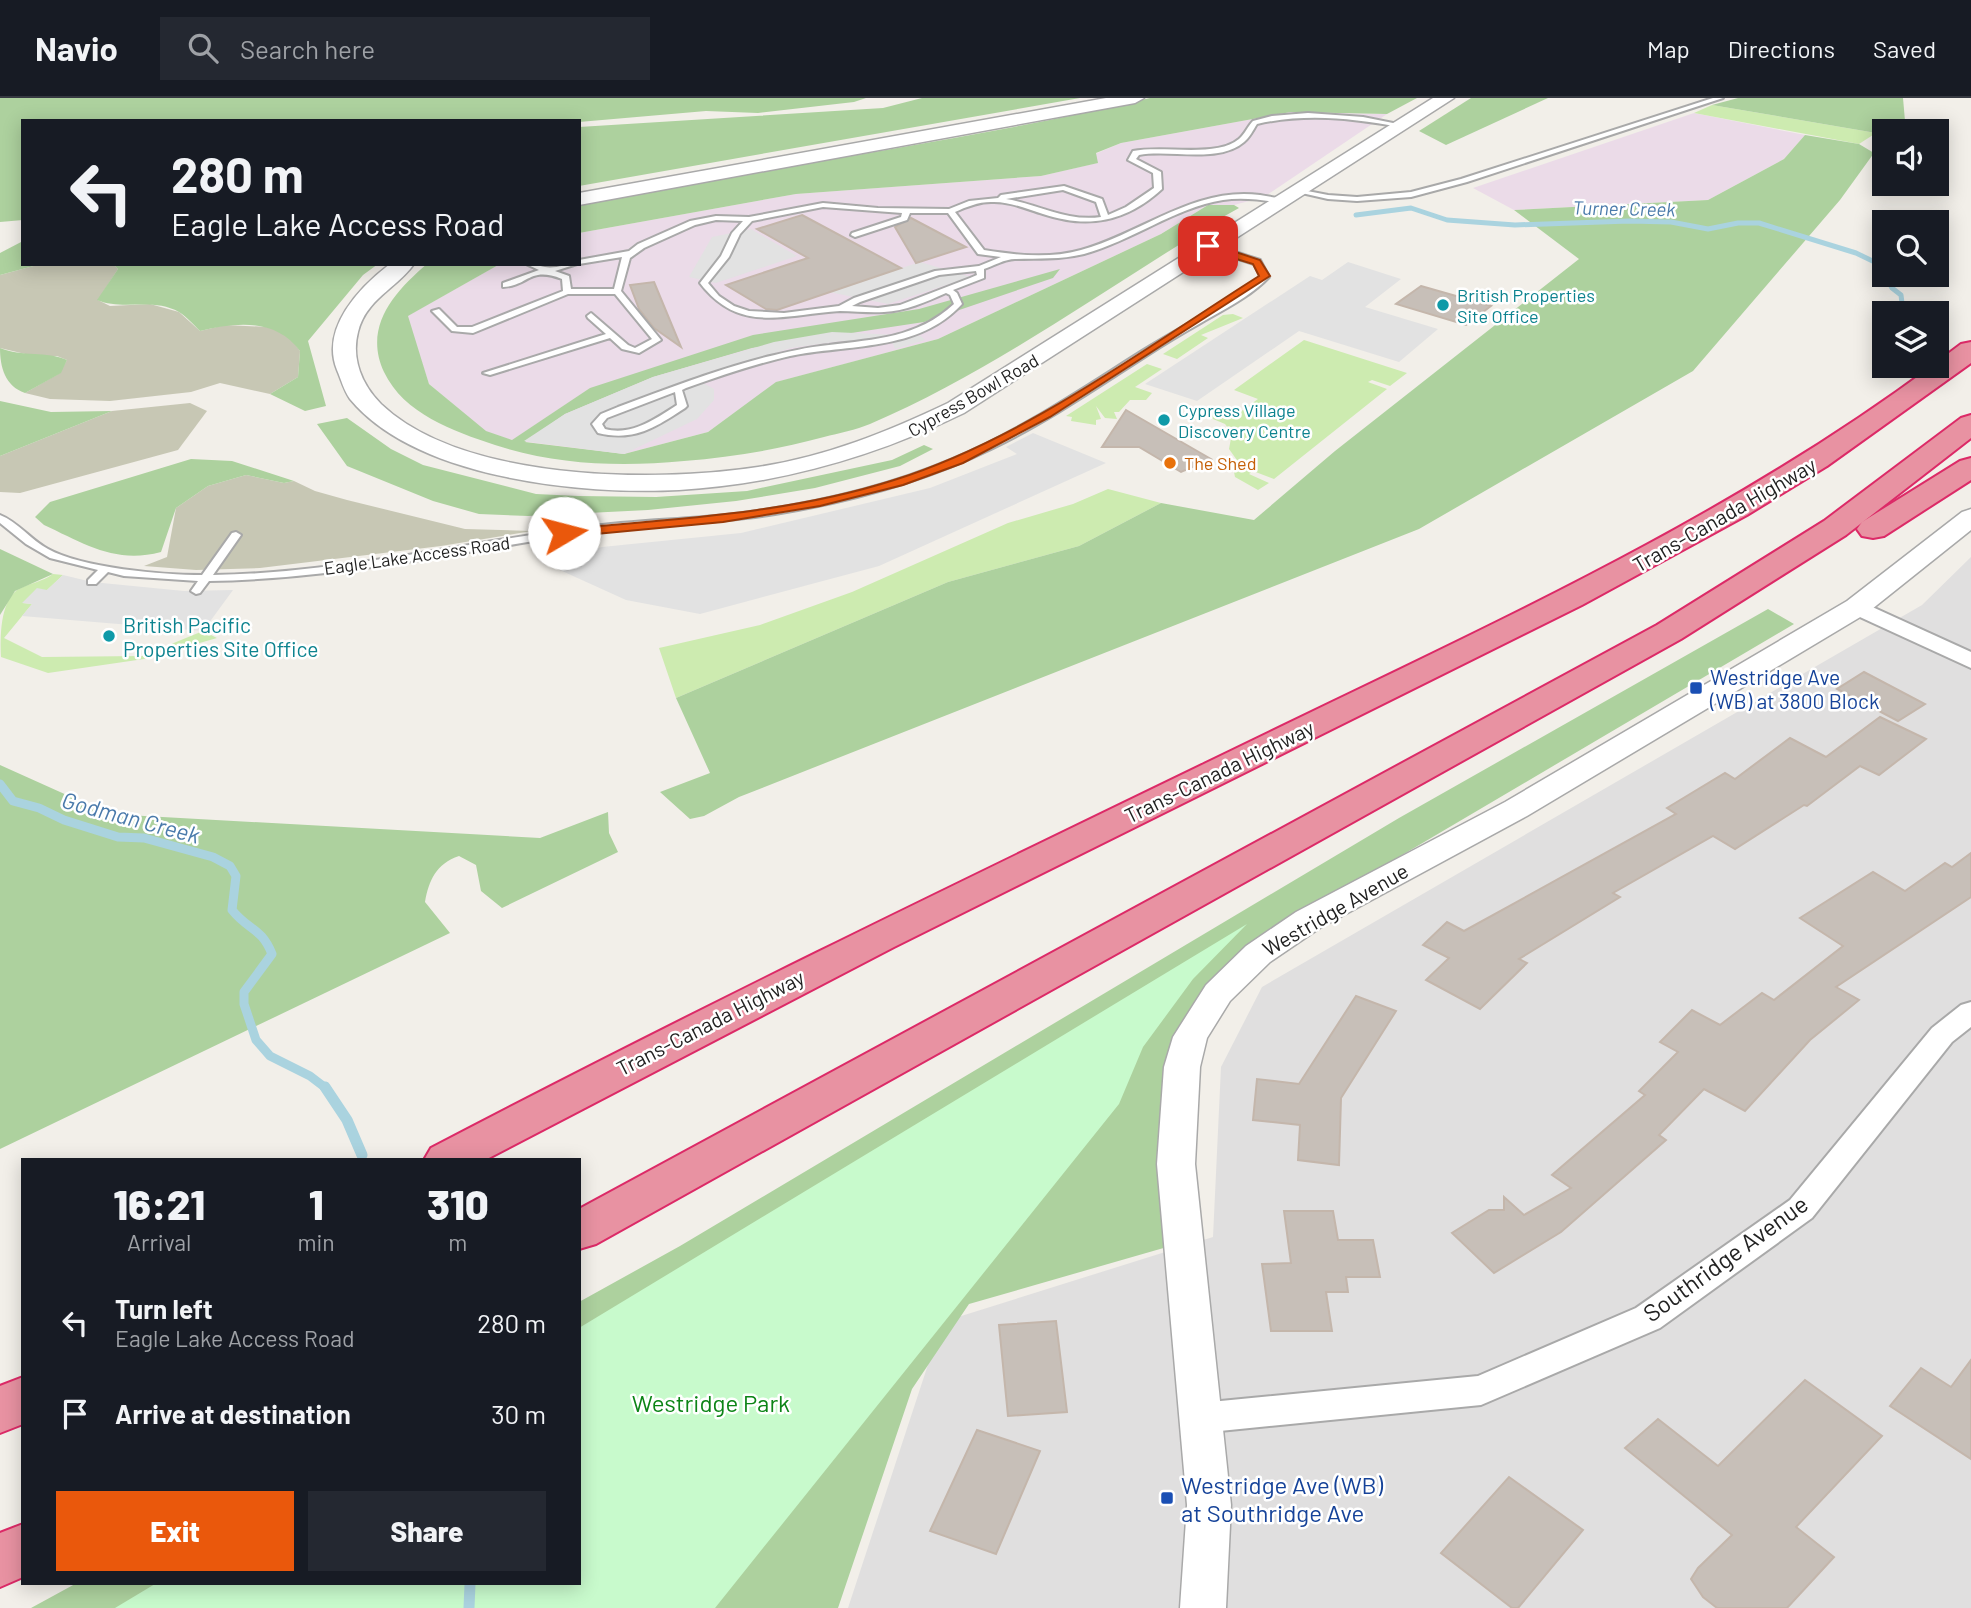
<!DOCTYPE html>
<style>
:root{--surface:#171b24;--page:#242831;--text:#f1f3f6;--muted:#9ea1a6;--line:#363941;--accent:#ea580c}
body{margin:0;font-family:Barlow,sans-serif;background:var(--page);color:var(--text);height:100vh;display:flex;flex-direction:column;font-size:26px;white-space:nowrap}
*{box-sizing:border-box;margin:0}
p{font-size:23px;color:var(--muted)}
.icon{flex:none;width:38px;height:38px;fill:none;stroke:currentColor;stroke-width:2;stroke-linecap:round;stroke-linejoin:round}
.map{position:relative;flex:1;overflow:hidden}
.sheet{position:absolute;left:21px;top:1060px;width:560px;height:427px;display:flex;flex-direction:column;background:var(--surface);border-radius:0px;box-shadow:0 4px 18px #0003}
.sheet>*{flex:none}
.hud{position:absolute;left:21px;top:21px;width:560px;height:147px;border-radius:0px;box-shadow:0 4px 18px #0003;background:#171b24;color:var(--text);overflow:hidden}
.tools{position:absolute;left:1872px;top:21px;display:grid;gap:14px}
.tools a{display:grid;place-items:center;width:77px;height:77px;border-radius:0px;background:var(--surface);box-shadow:0 4px 18px #0003;font-size:35px}
.pin{position:absolute;display:grid;place-items:center;width:60px;height:60px;color:#fff;margin:-30px;border-radius:14px;box-shadow:0 4px 10px #0006}
.me{position:absolute;width:77px;margin:-38px;rotate:82deg;stroke-linejoin:round;filter:drop-shadow(0 0 5px #0008)}
.turn{display:flex;align-items:center;gap:24px;height:147px;padding:0 35px;font-size:32px}
.turn .icon{width:91px;height:91px;stroke-width:2.5}
.turn b{display:block;font-size:49px;line-height:60px}
.eta{display:flex;justify-content:space-evenly;align-items:center;height:119px;text-align:center}
.eta b{font-size:42px;font-weight:800;line-height:49px}
.primary-button{display:flex;gap:14px;margin-top:auto;padding:14px 35px}
.primary-button a{flex:1;height:80px;border-radius:0px;background:var(--accent);color:#fff;font-size:28px;font-weight:800;line-height:80px;text-align:center}
.primary-button a+a{background:var(--page);color:var(--text)}
ul{padding:0;list-style:none}
li{display:flex;align-items:center;gap:21px;height:91px;padding:0 35px}
li div{flex:1}
li b{display:block;font-size:26px}
li em{font-style:normal}
header{display:flex;align-items:center;gap:42px;box-sizing:border-box;height:98px;padding:0 35px;background:var(--surface);border-bottom:2px solid var(--line)}
header strong{font-size:33px}
nav{display:flex;gap:38px;margin-inline-start:auto;font-size:24px}
.search{width:490px;height:63px;background:var(--page);display:flex;align-items:center;gap:18px;box-sizing:border-box;padding:0 24px;border-radius:0px;color:var(--muted);font-size:26px}
.map>svg:first-child{display:block}
</style>
<header>
<strong>Navio</strong>
<div class="search"><svg class="icon" aria-label="search" viewBox="0 0 24 24"><circle cx="10" cy="10" r="6"/><path d="M15 15l6 6"/></svg>Search here</div>
<nav><a>Map</a><a>Directions</a><a>Saved</a></nav>
</header>
<div class="map">
<svg width="1971" height="1510" viewBox="0 0 1971 1510">
<rect width="100%" height="100%" fill="#f2efe9"/>
<!-- residential -->
<path fill="#e0dfdf" d="M1971,459V1510H848L942,1224L1213,1139L1221,969L1262,889L1922,507Z"/>
<!-- industrial -->
<g fill="#ebdbe8">
<path d="M1291,14L1387,16L1264,99L1234,107H1208L1161,136L938,241L777,284L708,334L624,356L512,342L486,334L429,286L407,218L500,166H579V135L796,96L1041,78L1097,65L1095,56L1121,45Z"/>
<path d="M1694,15L1805,37L1784,61L1708,102L1514,112L1473,90Z"/>
</g>
<!-- construction -->
<g fill="#c7c7b4">
<path d="M41,166H113L118,171L98,202L110,208L150,206L179,214L200,233L225,227L269,229L290,239L300,253L298,279L270,296L220,285L191,294L110,303L50,301L25,295L60,275L67,262L57,258L38,259L0,250V177Z"/>
<path d="M190,305L207,313L178,352L20,395L0,394V358L112,313Z"/>
<path d="M246,377L284,385L294,383L315,393L347,402L465,431L532,433L441,448L260,470L196,472L144,468L167,459L176,410L208,388Z"/>
</g>
<!-- grass -->
<g fill="#cdebb0">
<path d="M1712,7L1876,35L1859,46L1694,15Z"/>
<path d="M1233,216L1243,220L1201,237L1208,240L1177,261L1163,256L1223,217Z"/>
<path d="M1304,242L1407,275L1390,288L1372,282L1368,284L1387,291L1274,381L1253,373L1249,376L1269,385L1258,392L1235,379L1233,369L1239,365L1229,351L1232,335L1225,326L1213,321L1210,314L1213,310L1236,317L1258,301L1234,292Z"/>
<path d="M1147,266L1162,271L1135,289L1152,295L1146,302H1130L1119,314H1114L1117,321L1105,320L1096,308L1101,321L1096,322V327L1071,323L1072,319L1066,318Z"/>
<path d="M1108,391L1161,405L1079,448L948,484L676,600L659,550L760,527L852,494L1008,425L1073,406Z"/>
<path d="M53,476L63,477L47,492L23,505L32,506L4,540L42,559L142,558L203,533L217,540L144,561L48,575L1,559C0,539 0,505 17,492C29,485 42,484 53,476Z"/>
</g>
<!-- forest -->
<g fill="#add19e">
<path d="M0,0H866L854,4L758,15L706,13L579,24L23,23V122L0,124Z"/>
<path d="M922,0H1080L579,88V29L883,10Z"/>
<path d="M1150,0H1417L1387,16L1291,14L1121,45L1096,55L1098,65L1041,78L796,96L579,135V108C769,67 961,45 1150,0Z"/>
<path d="M1471,0H1548L1446,47L1419,33Z"/>
<path d="M1738,0H1903L1905,23L1876,35L1712,7Z"/>
<path d="M1805,37L1859,46L1874,55L1840,102L1693,273L1419,431L739,699L704,718L690,721L660,694L710,675L676,600L948,484L1079,448L1161,405L1254,422L1335,353L1579,161L1514,112L1708,102L1784,61Z"/>
<path d="M1208,107H1234L1239,110L1214,124L1199,125L1191,133L1190,140C1086,204 983,278 870,326C856,332 839,335 824,339C776,352 733,359 684,363C620,369 557,367 495,347C453,333 404,316 384,274C363,229 394,194 427,166H500L408,218L429,286L486,333L512,342L590,290L753,237L919,211L1060,171L1053,180L924,224L752,250L653,279L565,316L525,344L624,356L708,334L776,284L938,241L1161,136Z"/>
<path d="M23,143V166H41L0,177V155Z"/>
<path d="M113,166H378L363,177L308,243L326,308L305,313L270,296L298,279L300,253C276,220 236,224 200,233C194,227 187,219 179,214C153,199 123,213 97,202L118,171Z"/>
<path d="M0,250C22,259 47,253 67,262L61,275L25,295C5,288 0,269 0,250Z"/>
<path d="M0,303L51,314L112,313L0,358Z"/>
<path d="M347,320L391,351L423,367L536,396L578,398L656,399L747,393L892,362L924,347L933,351L900,368L815,390L736,403L648,412L528,418L479,416L433,403L347,368L317,326Z"/>
<path d="M191,361L232,363L294,383L284,385L246,377L208,388L176,410L161,454C115,466 85,446 44,427L35,419L50,404Z"/>
<path d="M0,451L53,476L15,493L0,517Z"/>
<path d="M1768,511L1794,526L1336,796L1206,899L1167,1149L969,1206L912,1291L838,1510H31L75,1486H579V1204L680,1148L1399,720Z"/>
<path d="M0,667L109,716L540,740L608,714L609,735L618,754L502,810L481,793L476,767L459,758C436,766 429,782 425,804L450,835L0,1051Z"/>
</g>
<!-- park -->
<path fill="#c8facc" d="M1247,826L1193,881L1143,949L1119,1006L715,1510H115L155,1486H579V1230Z"/>
<!-- parking -->
<g fill="#e2e2e2">
<path d="M751,131L797,158L716,185L689,179L712,139Z"/>
<path d="M920,164L971,179L888,206L829,194Z"/>
<path d="M1348,164L1401,181L1365,209L1438,231L1399,264L1299,233L1197,303L1145,286L1310,178L1322,182Z"/>
<path d="M832,234L921,238L925,242L895,251L892,244L841,243L791,250L694,280L714,291V302L697,321L624,356L524,343L565,316L653,279L774,244Z"/>
<path d="M1033,335L1106,365L879,468L700,516L626,502L540,463L602,449L741,435L930,390L1017,356L1006,349Z"/>
<path d="M63,477L92,484L184,493L233,492L203,533L22,518L32,506L22,505L37,490L47,492Z"/>
</g>
<g fill="none" stroke-linecap="round" stroke-linejoin="round">
<!-- stream-far2 -->
<g stroke="#aad3df" stroke-width="5">
<path d="M1356,117L1411,110L1447,122L1515,127L1629,123L1671,124L1708,131L1738,125H1759L1856,155L1885,169"/>
<path d="M1885,177L1892,190L1901,197L1902,205L1919,215"/>
<path d="M1937,220H1941"/>
</g>
<!-- stream-far1 -->
<path stroke="#aad3df" stroke-width="9" d="M0,686L13,703L39,710L64,722L118,739L144,740L213,759L230,768L236,778L232,812C249,833 261,829 272,856L244,894V906L256,942L270,958L310,978L327,991"/>
<!-- stream -->
<g stroke="#aad3df" stroke-width="11">
<path d="M325,989L347,1022L362,1057"/>
<path d="M469,1510L470,1486"/>
</g>
</g>
<!-- building -->
<g fill="#c7bfb8" stroke="#c4b6ab" stroke-width="2">
<path d="M802,117L901,170L777,212L766,211L726,187L808,160L757,131Z"/>
<path d="M911,120L966,149L916,165L895,129Z"/>
<path d="M654,184L681,249L654,230L639,211L630,187Z"/>
<path d="M1421,188L1491,208L1466,227L1396,206Z"/>
<path d="M1126,312L1211,361L1181,374L1139,349H1102Z"/>
<path d="M1864,574L1925,606L1898,623L1837,591Z"/>
<path d="M1880,619L1926,641L1879,677L1860,668L1807,708L1804,707L1735,751L1713,738L1613,795L1620,799L1519,861L1527,865L1480,911L1426,882L1449,860L1423,847L1447,824L1464,833L1676,716L1667,710L1725,675L1735,681L1790,640L1826,659Z"/>
<path d="M1971,755V799L1836,889L1859,902L1810,942L1745,1013L1704,991L1659,1037L1666,1042L1561,1134L1494,1175L1452,1135L1489,1112H1504V1099L1524,1117L1571,1090L1552,1077L1645,997L1639,993L1678,954L1660,944L1692,912L1720,927L1762,895L1774,902L1843,848L1800,820L1873,774L1905,793L1945,765L1952,769Z"/>
<path d="M1356,898L1396,913L1341,1000L1339,1067L1298,1062L1300,1027L1253,1022L1257,981L1299,986Z"/>
<path d="M1284,1113H1333L1338,1142H1373L1380,1179H1346L1348,1194H1326L1332,1233H1271L1262,1166L1291,1165Z"/>
<path d="M1056,1223L1067,1314L1008,1318L999,1227Z"/>
<path d="M1971,1262V1361L1890,1308L1921,1270L1951,1289Z"/>
<path d="M1805,1282L1882,1338L1796,1429L1834,1459L1787,1510H1717L1703,1499L1691,1481L1698,1470L1732,1437L1625,1350L1658,1321L1718,1368Z"/>
<path d="M977,1332L1040,1353L996,1456L930,1433Z"/>
<path d="M1509,1379L1583,1432L1518,1510H1512L1441,1455Z"/>
</g>
<g fill="none" stroke-linecap="round" stroke-linejoin="round">
<!-- service casing -->
<g stroke="#a9a9a9" stroke-width="4">
<g id="service">
<path d="M1713,0H1723L1467,84L1411,99L1357,103L1328,101L1293,93L1297,91L1328,97L1357,99L1411,94L1461,81Z"/>
<path d="M1308,15L1363,19L1403,27L1399,29C1352,20 1305,15 1257,26C1253,32 1250,39 1244,44C1219,66 1169,51 1139,57L1136,61L1161,74L1162,91C1126,124 1088,131 1043,116C1026,111 1009,103 991,104C978,104 966,109 955,114L984,152C1015,157 1049,161 1081,152C1140,136 1195,88 1260,97C1269,99 1278,99 1286,103L1282,105C1263,102 1243,99 1223,102C1174,110 1132,143 1084,156C1060,162 1038,160 1015,161C1005,161 993,168 984,171V180L953,192L957,195L962,206C919,254 848,246 790,258C755,266 720,278 686,290L682,292L687,308L685,310C656,329 634,344 598,335L592,326L601,316L618,309C667,291 715,272 766,259C787,254 807,249 829,247C876,241 917,240 954,206L950,197L946,195C926,204 905,213 884,214C869,215 855,213 840,213C785,216 740,237 700,185L721,158L732,135L743,123L716,122L695,127L644,150L630,160L621,193L661,242L639,255L622,251L610,240L490,277L483,275L606,236L588,220L587,218L591,215L628,247L635,250L652,241L615,196H568L473,235L452,233L432,213L439,211L457,229H472L563,193L562,181C529,168 529,188 503,189V185L539,172L526,166C534,166 538,168 545,169C554,171 567,166 577,166L555,173L569,178L571,191H614L622,159L579,166V162L629,153L638,146L690,123L716,118L749,119L823,105L878,110L949,111L969,103L998,100L1001,97L1064,88L1102,101L1108,117L1126,109L1154,90L1153,75L1128,62L1133,53C1163,47 1217,60 1239,41C1245,36 1248,28 1253,23L1272,18ZM1063,92L1096,104L1101,119C1066,124 1038,106 1006,101ZM823,109L902,115L901,119L852,135L851,137L855,139L907,122L910,115H948L978,156L1001,159L979,168L935,173L854,200L839,208L784,215L749,213L734,208L719,198L708,185L729,159L740,136L752,123ZM976,173L977,177L970,180L900,207L878,210L852,208L860,204L939,177ZM675,294L677,307C655,321 632,338 605,331L602,326L607,320Z"/>
<path d="M1204,146H1210L1260,162L1269,179C1250,199 1223,212 1199,226C1181,236 1163,247 1146,258C1095,291 1045,325 991,351C923,384 849,404 775,416C710,427 643,426 578,436C455,455 333,481 209,483L200,495L196,496L191,493L198,483L124,478L108,474L96,486H88V482L98,472L50,460L26,446L0,425V417C18,424 31,442 48,451C82,470 163,477 202,477L232,435L236,434L241,437L213,477C339,475 462,445 587,429C633,422 680,422 726,417C803,408 879,392 950,362C1019,334 1080,292 1142,253C1171,235 1201,219 1230,201L1261,179L1254,166L1204,150Z"/>
</g>
</g>
<!-- minor casing -->
<g stroke="#a9a9a9" stroke-width="4">
<g id="minor">
<path d="M1857,502L1971,554V570L1849,514L1846,509Z"/>
<path d="M1971,904V929L1952,944L1812,1120L1660,1230L1481,1307L1200,1335L1188,1331L1183,1320L1188,1309L1200,1305L1478,1278L1636,1210L1790,1102L1932,930L1961,907Z"/>
</g>
</g>
<!-- tertiary casing -->
<g stroke="#a9a9a9" stroke-width="3">
<g id="tertiary">
<path d="M1106,0H1144L1135,5L579,107V95Z"/>
<path d="M1433,0H1454L964,315C874,359 780,386 679,392C582,397 416,381 350,301C344,293 341,281 337,272C320,230 360,189 390,166H414C396,191 366,201 358,234C351,261 362,287 381,306C462,383 653,385 758,369C825,359 887,334 948,305Z"/>
<path d="M1971,411V432L1867,515L1527,718L1320,830L1270,864L1230,903L1207,940L1200,969L1195,1066L1231,1407L1226,1510H1180L1187,1407L1157,1066L1164,969L1173,939L1206,887L1246,848L1296,814L1505,704L1847,503L1962,414Z"/>
</g>
</g>
<!-- motorway casing -->
<g stroke="#dc2a67" stroke-width="4">
<g id="motorway">
<path d="M1971,244V265L1827,368L1747,417L1582,507L894,849L485,1062H424L431,1050C708,905 989,770 1270,634C1497,524 1729,419 1932,268H1937V264L1961,246Z"/>
<path d="M1971,317V340L1846,437L1681,541L596,1146L579,1151V1111L1657,527L1824,423L1961,320Z"/>
<path d="M1971,360V382L1884,438L1873,440L1862,438L1857,431L1862,424L1960,363Z"/>
<path d="M23,1279V1326L0,1335V1288Z"/>
<path d="M23,1426V1479L0,1489V1435Z"/>
</g>
</g>
<!-- service -->
<use href="#service" fill="#fff" fill-rule="evenodd"/>
<!-- minor -->
<use href="#minor" fill="#fff" fill-rule="evenodd"/>
<!-- tertiary -->
<use href="#tertiary" fill="#fff" fill-rule="evenodd"/>
<!-- motorway -->
<use href="#motorway" fill="#e892a2" fill-rule="evenodd"/>
</g>
<!-- route -->
<path fill="#ea580c" stroke="#983908" stroke-width="2" d="M1208,145L1260,162L1270,178L1050,319L963,365L903,387L820,408L723,424L564,439L558,435L564,431C674,421 788,416 894,382C1024,341 1145,250 1259,178L1253,166L1204,151V146Z"/>
<!-- markers -->
<g fill="#0f9aa8" stroke="#fff" stroke-width="2.5">
<circle cx="1443" cy="207" r="7"/>
<circle cx="1164" cy="322" r="7"/>
<circle cx="109" cy="538" r="7"/>
</g>
<circle fill="#e8710a" stroke="#fff" stroke-width="2.5" cx="1170" cy="365" r="7"/>
<g fill="#1a4fb4" stroke="#fff" stroke-width="2.5">
<rect x="1689" y="583" width="14" height="14" rx="3.5"/>
<rect x="1160" y="1393" width="14" height="14" rx="3.5"/>
</g>
<g text-anchor="middle" dominant-baseline="central" stroke-width="5" stroke-linejoin="round" paint-order="stroke">
<!-- far-culture labels -->
<g font-size="18" fill="#0d838f" stroke="#fff" text-anchor="start">
<text x="1457" y="197">British Properties<tspan x="1457" dy="21">Site Office</tspan></text>
<text x="1178" y="312">Cypress Village<tspan x="1178" dy="21">Discovery Centre</tspan></text>
</g>
<!-- far-street labels -->
<g font-size="18" fill="#222" stroke="#fff">
<text transform="translate(973 297) rotate(-30)">Cypress Bowl Road</text>
<text transform="translate(417 457) rotate(-8)">Eagle Lake Access Road</text>
</g>
<!-- far-food labels -->
<g font-size="18" fill="#c56008" stroke="#fff" text-anchor="start">
<text x="1184" y="365">The Shed</text>
</g>
<!-- far-water labels -->
<g font-size="19" font-style="italic" fill="#4a7aab" stroke="#fff">
<text transform="translate(1624 110) rotate(1)">Turner Creek</text>
</g>
<!-- street labels -->
<g font-size="21" fill="#222" stroke="#fff">
<text transform="translate(1724 416) rotate(-30)">Trans-Canada Highway</text>
<text transform="translate(1219 673) rotate(-26)">Trans-Canada Highway</text>
<text transform="translate(1335 811) rotate(-30)">Westridge Avenue</text>
<text transform="translate(710 924) rotate(-27)">Trans-Canada Highway</text>
</g>
<!-- culture labels -->
<g font-size="21" fill="#0d838f" stroke="#fff" text-anchor="start">
<text x="123" y="526">British Pacific<tspan x="123" dy="24">Properties Site Office</tspan></text>
</g>
<!-- transit labels -->
<g font-size="21" fill="#164399" stroke="#fff" text-anchor="start">
<text x="1710" y="578">Westridge Ave<tspan x="1710" dy="24">(WB) at 3800 Block</tspan></text>
</g>
<!-- water labels -->
<g font-size="23" font-style="italic" fill="#4a7aab" stroke="#fff">
<text transform="translate(131 719) rotate(15)">Godman Creek</text>
</g>
<!-- near-street labels -->
<g font-size="24" fill="#222" stroke="#fff">
<text transform="translate(1725 1160) rotate(-36)">Southridge Avenue</text>
</g>
<!-- near-park labels -->
<g font-size="24" fill="#0c8416" stroke="#fff">
<text x="711" y="1304">Westridge Park</text>
</g>
<!-- near-transit labels -->
<g font-size="24" fill="#164399" stroke="#fff" text-anchor="start">
<text x="1181" y="1386">Westridge Ave (WB)<tspan x="1181" dy="28">at Southridge Ave</tspan></text>
</g>
</g>
</svg>
<div class="tools">
<a><svg class="icon" aria-label="sound" viewBox="0 0 24 24"><path d="M4 9h4l5-4v14l-5-4H4zM17 9q2 3 0 6"/></svg></a>
<a><svg class="icon" aria-label="search" viewBox="0 0 24 24"><circle cx="10" cy="10" r="6"/><path d="M15 15l6 6"/></svg></a>
<a><svg class="icon" aria-label="layers" viewBox="0 0 24 24"><path d="M12 4l9 5-9 5-9-5zM3 14l9 5 9-5"/></svg></a>
</div>
<div class="pin" style="left:1208px;top:148px;background:#d93025"><svg class="icon" aria-label="arrive" viewBox="0 0 24 24"><path d="M6 21V4h12l-3 4 3 4H6"/></svg></div>
<svg class="me" style="left:564px;top:435px" viewBox="-20 -20 40 40"><circle r="19" fill="#fff"/><path d="M0-13L10 11 0 6-10 11z" fill="#ea580c"/></svg>
<div class="hud">
<div class="turn"><svg class="icon" aria-label="left" viewBox="0 0 24 24"><path d="M17 20v-9H6M10 6l-5 5 5 5"/></svg><div><b>280 m</b>Eagle Lake Access Road</div></div>
</div>
<section class="sheet">
<div class="eta">
<div><b>16:21</b><p>Arrival</p></div>
<div><b>1</b><p>min</p></div>
<div><b>310</b><p>m</p></div>
</div>
<ul>
<li><svg class="icon" aria-label="left" viewBox="0 0 24 24"><path d="M17 20v-9H6M10 6l-5 5 5 5"/></svg><div><b>Turn left</b><p>Eagle Lake Access Road</p></div><em>280 m</em></li>
<li><svg class="icon" aria-label="arrive" viewBox="0 0 24 24"><path d="M6 21V4h12l-3 4 3 4H6"/></svg><div><b>Arrive at destination</b></div><em>30 m</em></li>
</ul>
<div class="primary-button"><a>Exit</a><a>Share</a></div>
</section>
</div>
